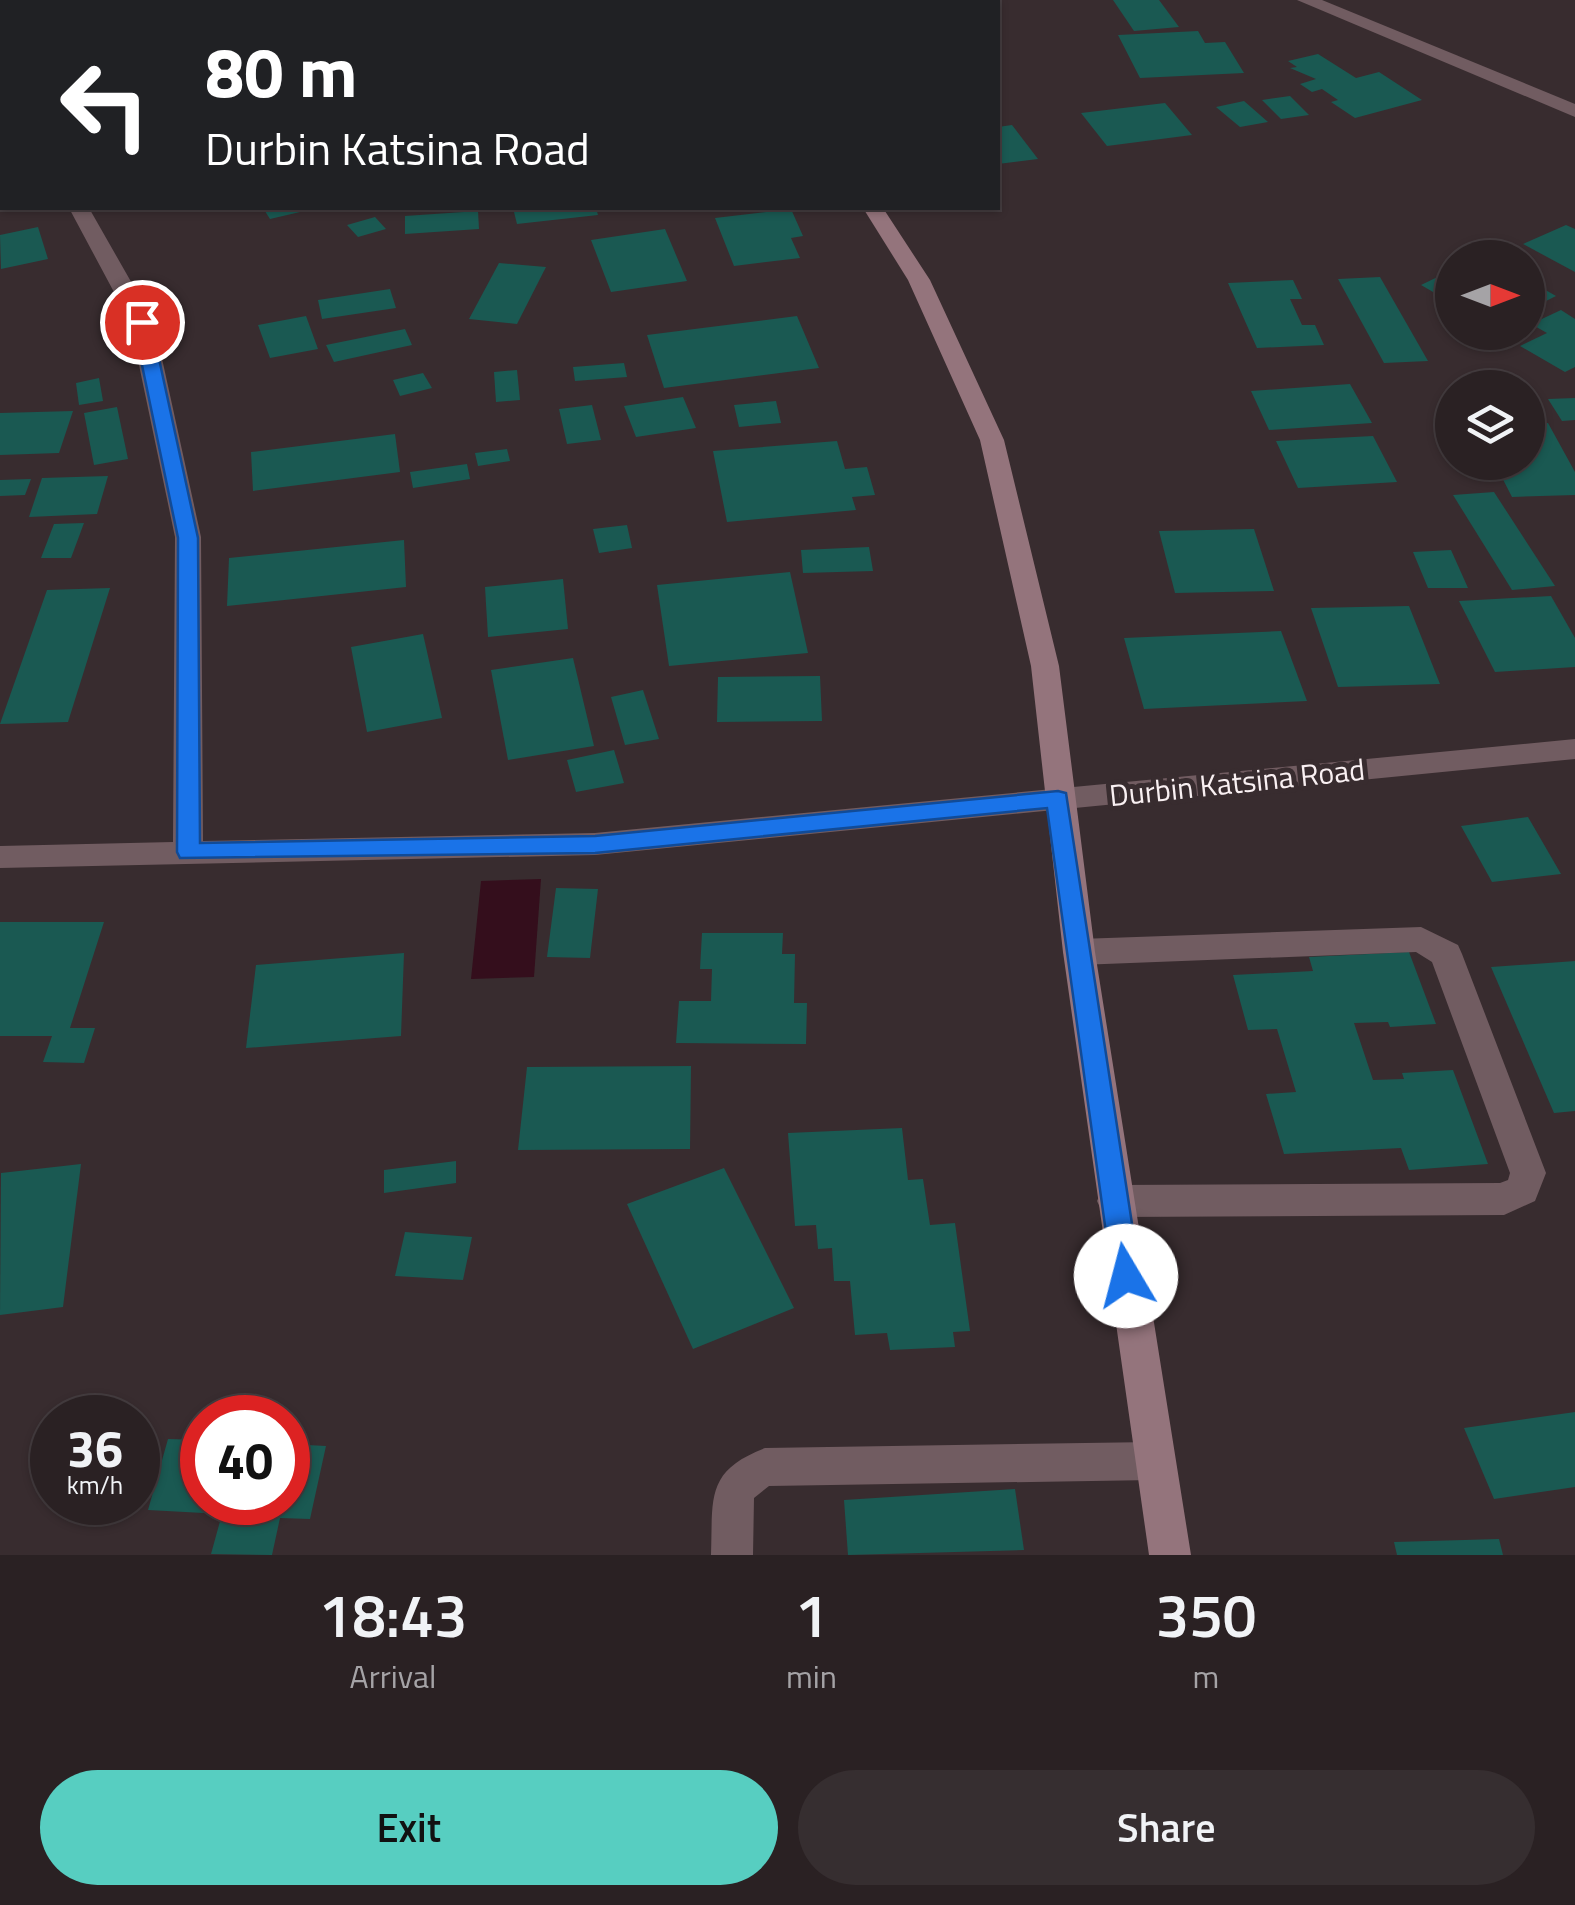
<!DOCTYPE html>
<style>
:root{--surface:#2a2123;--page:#362e30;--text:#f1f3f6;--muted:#a5a3a6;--line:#463e41;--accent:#57cec1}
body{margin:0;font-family:"Titillium Web",sans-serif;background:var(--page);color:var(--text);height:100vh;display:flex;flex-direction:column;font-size:38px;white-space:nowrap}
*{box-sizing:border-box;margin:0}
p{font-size:32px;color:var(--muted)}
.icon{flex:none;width:55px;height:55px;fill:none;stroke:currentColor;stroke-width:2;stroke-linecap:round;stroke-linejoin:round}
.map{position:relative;height:1555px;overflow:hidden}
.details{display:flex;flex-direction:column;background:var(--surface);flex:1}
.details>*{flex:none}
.top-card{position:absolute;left:0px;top:0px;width:1000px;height:210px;box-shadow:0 2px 8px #0004,0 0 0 2px var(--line);background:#202124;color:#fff;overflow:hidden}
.needle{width:65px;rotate:90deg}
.fabs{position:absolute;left:1435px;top:240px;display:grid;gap:20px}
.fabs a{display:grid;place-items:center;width:110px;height:110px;border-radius:50%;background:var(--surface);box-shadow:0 2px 8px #0004,0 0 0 2px var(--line);font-size:50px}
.speed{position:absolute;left:30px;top:1395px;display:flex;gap:20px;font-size:50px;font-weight:700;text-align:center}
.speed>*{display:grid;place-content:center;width:130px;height:130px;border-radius:50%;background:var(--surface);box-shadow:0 2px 8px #0004,0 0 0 2px var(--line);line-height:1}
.speed small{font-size:25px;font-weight:400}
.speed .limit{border:15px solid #d22;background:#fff;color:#111}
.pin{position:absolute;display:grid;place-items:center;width:85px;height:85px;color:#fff;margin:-42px;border:5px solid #fff;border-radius:50%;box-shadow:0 2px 10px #0007}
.me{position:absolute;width:110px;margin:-55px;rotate:352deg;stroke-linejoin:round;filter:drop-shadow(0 0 8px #0008)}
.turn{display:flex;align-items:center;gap:35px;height:210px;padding:0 40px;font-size:45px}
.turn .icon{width:130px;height:130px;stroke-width:2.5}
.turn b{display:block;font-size:70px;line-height:85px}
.eta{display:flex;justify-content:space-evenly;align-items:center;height:170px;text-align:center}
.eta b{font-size:60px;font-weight:600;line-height:70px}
.action{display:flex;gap:20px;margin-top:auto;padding:20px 40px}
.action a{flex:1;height:115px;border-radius:60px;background:var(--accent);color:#111;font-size:40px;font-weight:600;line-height:115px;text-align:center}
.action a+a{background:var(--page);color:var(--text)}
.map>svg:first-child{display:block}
</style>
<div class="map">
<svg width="1575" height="1555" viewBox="0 0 1575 1555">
<rect width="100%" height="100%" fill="#382c2f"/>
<!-- water -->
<path fill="#340e1c" d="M541,879L534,977L471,979L481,881Z"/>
<!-- building -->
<g fill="#1a5952">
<path d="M1113,0H1159L1179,27L1134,31Z"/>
<path d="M1198,31L1205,43L1225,42L1244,73L1140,78L1118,35Z"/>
<path d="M1318,54L1356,78L1379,72L1422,100L1355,118L1331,102L1338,100L1322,89L1312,92L1300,84L1316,79L1290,68L1297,67L1288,61Z"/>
<path d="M1290,96L1309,115L1281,119L1262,100Z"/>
<path d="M1244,101L1268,122L1240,127L1216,107Z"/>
<path d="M1165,103L1192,135L1107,146L1081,113Z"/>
<path d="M1012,125L1038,159L998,164V127Z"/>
<path d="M263,208H313V209L270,219Z"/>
<path d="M513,208H596L598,215L517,224Z"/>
<path d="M791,209L803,236L791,238L800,258L734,266L715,218Z"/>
<path d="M478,211L479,229L405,234V216Z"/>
<path d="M375,217L386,229L358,237L347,225Z"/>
<path d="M1566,225L1575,229V272L1523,244Z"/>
<path d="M38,227L48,259L1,269L0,235Z"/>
<path d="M665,229L687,281L611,292L591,240Z"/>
<path d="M499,263L546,267L517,324L469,319Z"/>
<path d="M1452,270V303L1421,285Z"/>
<path d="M1380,277L1428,361L1384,363L1338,279Z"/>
<path d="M1293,280L1302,299H1290L1302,325H1315L1324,345L1257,348L1228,283Z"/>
<path d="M1528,280L1556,296L1528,310Z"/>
<path d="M390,289L396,308L322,319L318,300Z"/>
<path d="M1561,310L1575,319V367L1565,372L1520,346L1547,333L1531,324Z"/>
<path d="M306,316L318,349L270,358L258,325Z"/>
<path d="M797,316L819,368L664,388L647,335Z"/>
<path d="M405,329L412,345L334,362L326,345Z"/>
<path d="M624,363L627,377L575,381L573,367Z"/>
<path d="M517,370L520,400L496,402L494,372Z"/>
<path d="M423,373L432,388L400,396L393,380Z"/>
<path d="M99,378L103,401L79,405L76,383Z"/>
<path d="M1350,384L1372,423L1269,430L1251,391Z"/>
<path d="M683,397L696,428L636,437L624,406Z"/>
<path d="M1575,398V420L1562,421L1548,399Z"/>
<path d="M776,401L781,423L739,427L734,405Z"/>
<path d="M592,405L601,440L567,444L559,409Z"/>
<path d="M117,407L128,459L94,465L84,413Z"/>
<path d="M73,411L59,453L0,455V413Z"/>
<path d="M1548,423L1575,472V495L1512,497L1494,462H1528V424Z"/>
<path d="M395,434L400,472L253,491L251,452Z"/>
<path d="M1373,436L1397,482L1298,488L1276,441Z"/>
<path d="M837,441L845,469L867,467L875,495L852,497L856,510L727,522L713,451Z"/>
<path d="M507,449L510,461L478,466L475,453Z"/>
<path d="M467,464L470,479L413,488L410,472Z"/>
<path d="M108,476L97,514L29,517L42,478Z"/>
<path d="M31,479L25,495L0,496V480Z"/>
<path d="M1494,492L1555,586L1512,590L1453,495Z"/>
<path d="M84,523L71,558H41L54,524Z"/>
<path d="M627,525L632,548L599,553L593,529Z"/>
<path d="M1254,529L1274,591L1175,593L1159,531Z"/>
<path d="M404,540L406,587L227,606L229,558Z"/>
<path d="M869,547L873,571L803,573L801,550Z"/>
<path d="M1451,550L1468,588H1428L1413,552Z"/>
<path d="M790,572L808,653L669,666L657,585Z"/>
<path d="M563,579L568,629L488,637L485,587Z"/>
<path d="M110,588L68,722L0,724L47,590Z"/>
<path d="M1551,596L1575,638V667L1495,672L1459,601Z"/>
<path d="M1409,606L1440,684L1338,687L1311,608Z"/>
<path d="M1281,631L1307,701L1144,709L1124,638Z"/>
<path d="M423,634L442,718L367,732L351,647Z"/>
<path d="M573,658L594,746L508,760L491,670Z"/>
<path d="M820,676L822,721L717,722L718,677Z"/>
<path d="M643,690L659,739L625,745L611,697Z"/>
<path d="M614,750L624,783L576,792L567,760Z"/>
<path d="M1528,817L1561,874L1492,882L1461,826Z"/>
<path d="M556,888L598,889L590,958L547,957Z"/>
<path d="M0,922H104L70,1028H95L84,1063L43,1062L52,1036H0Z"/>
<path d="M702,933H783L782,954H795L794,1003H807L806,1044L676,1043L679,1001H711L712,969H700Z"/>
<path d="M1409,952L1436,1024L1390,1027L1388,1022L1354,1023L1373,1080L1404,1079L1402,1073L1453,1070L1488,1164L1409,1170L1401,1148L1284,1154L1266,1094L1296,1092L1277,1029L1248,1030L1233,975L1313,971L1309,957Z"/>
<path d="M404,953L401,1036L246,1048L256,965Z"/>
<path d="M1575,961V1111L1554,1113L1491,967Z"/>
<path d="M691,1066L690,1149L518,1150L527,1067Z"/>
<path d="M902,1128L908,1180L923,1179L930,1225L955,1223L970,1331L953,1332L955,1347L890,1350L887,1333L855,1335L850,1281H834L832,1248L818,1249L816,1225L795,1226L788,1133Z"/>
<path d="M456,1161V1183L384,1193V1170Z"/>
<path d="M81,1164L63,1307L0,1315L1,1173Z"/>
<path d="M724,1168L794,1308L693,1349L627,1204Z"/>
<path d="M405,1232L472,1237L463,1280L395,1276Z"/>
<path d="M1575,1412V1487L1494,1499L1464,1428Z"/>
<path d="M168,1439L202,1440V1502H288V1444L326,1446L310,1519L280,1518L272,1555L211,1554L222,1514L148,1510Z"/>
<path d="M1015,1489L1024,1550L848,1555L844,1500Z"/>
<path d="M1499,1539L1503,1555H1397L1394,1542Z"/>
</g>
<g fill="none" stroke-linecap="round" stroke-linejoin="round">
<!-- street -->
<g fill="#715c61" fill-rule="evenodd">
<path d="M1297,0H1322L1575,104V117Z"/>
<path d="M0,113L2,114V128H0Z"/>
<path d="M69,208H89L154,322L201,537L203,841L595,833L1575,739V759L595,855L0,868V846L173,842L175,537L130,322Z"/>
<path d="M1421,927L1458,945L1462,954L1546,1173L1535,1201L1504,1215L1115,1217L1102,1212L1097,1201L1102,1190L1115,1185L1500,1183L1508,1180L1510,1173L1432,962L1416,952L1079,965L1067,961L1063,952L1067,943L1079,939Z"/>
<path d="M1153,1442L1167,1447L1173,1461L1167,1475L1153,1480L769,1486L754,1498L753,1555H711C713,1498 705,1471 765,1448Z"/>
</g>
<!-- secondary -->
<g fill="#94747c" fill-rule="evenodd">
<path d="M653,0H673L674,2H655Z"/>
<path d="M863,208H883L930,280L1004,440L1059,666L1095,952L1191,1555H1149L1063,952L1031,666L980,440L908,280Z"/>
</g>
</g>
<!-- route -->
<path fill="#1a73e8" stroke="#114b97" stroke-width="2.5" d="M142,317L151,322L198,538L200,843L595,836L1058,791L1066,793L1140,1276L1136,1285L1126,1288L1116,1285L1112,1276L1047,808L595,853L180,858L177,852L178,538L133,322Z"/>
<g text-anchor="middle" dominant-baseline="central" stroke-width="10" stroke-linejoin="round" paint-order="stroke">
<!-- street labels -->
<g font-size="30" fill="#f9f0f2" stroke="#382c2f">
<text transform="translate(1237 782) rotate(-6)">Durbin Katsina Road</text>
</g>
</g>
</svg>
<div class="fabs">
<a><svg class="needle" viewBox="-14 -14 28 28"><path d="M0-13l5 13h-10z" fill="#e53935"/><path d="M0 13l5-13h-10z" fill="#a5a3a6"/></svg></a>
<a><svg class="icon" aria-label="layers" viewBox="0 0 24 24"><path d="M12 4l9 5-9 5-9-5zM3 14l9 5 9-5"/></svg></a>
</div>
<div class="speed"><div>36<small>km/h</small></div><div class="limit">40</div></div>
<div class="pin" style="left:142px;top:322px;background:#d93025"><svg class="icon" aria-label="arrive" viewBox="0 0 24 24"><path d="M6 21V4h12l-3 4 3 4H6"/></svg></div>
<svg class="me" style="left:1126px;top:1276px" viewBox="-20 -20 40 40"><circle r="19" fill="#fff"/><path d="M0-13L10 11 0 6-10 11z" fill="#1a73e8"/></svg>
<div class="top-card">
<div class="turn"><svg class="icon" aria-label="left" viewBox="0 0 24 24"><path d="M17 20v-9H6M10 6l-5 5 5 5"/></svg><div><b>80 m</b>Durbin Katsina Road</div></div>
</div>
</div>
<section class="details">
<div class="eta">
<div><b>18:43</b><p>Arrival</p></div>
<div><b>1</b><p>min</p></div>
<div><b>350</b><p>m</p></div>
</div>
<div class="action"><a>Exit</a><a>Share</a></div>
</section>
